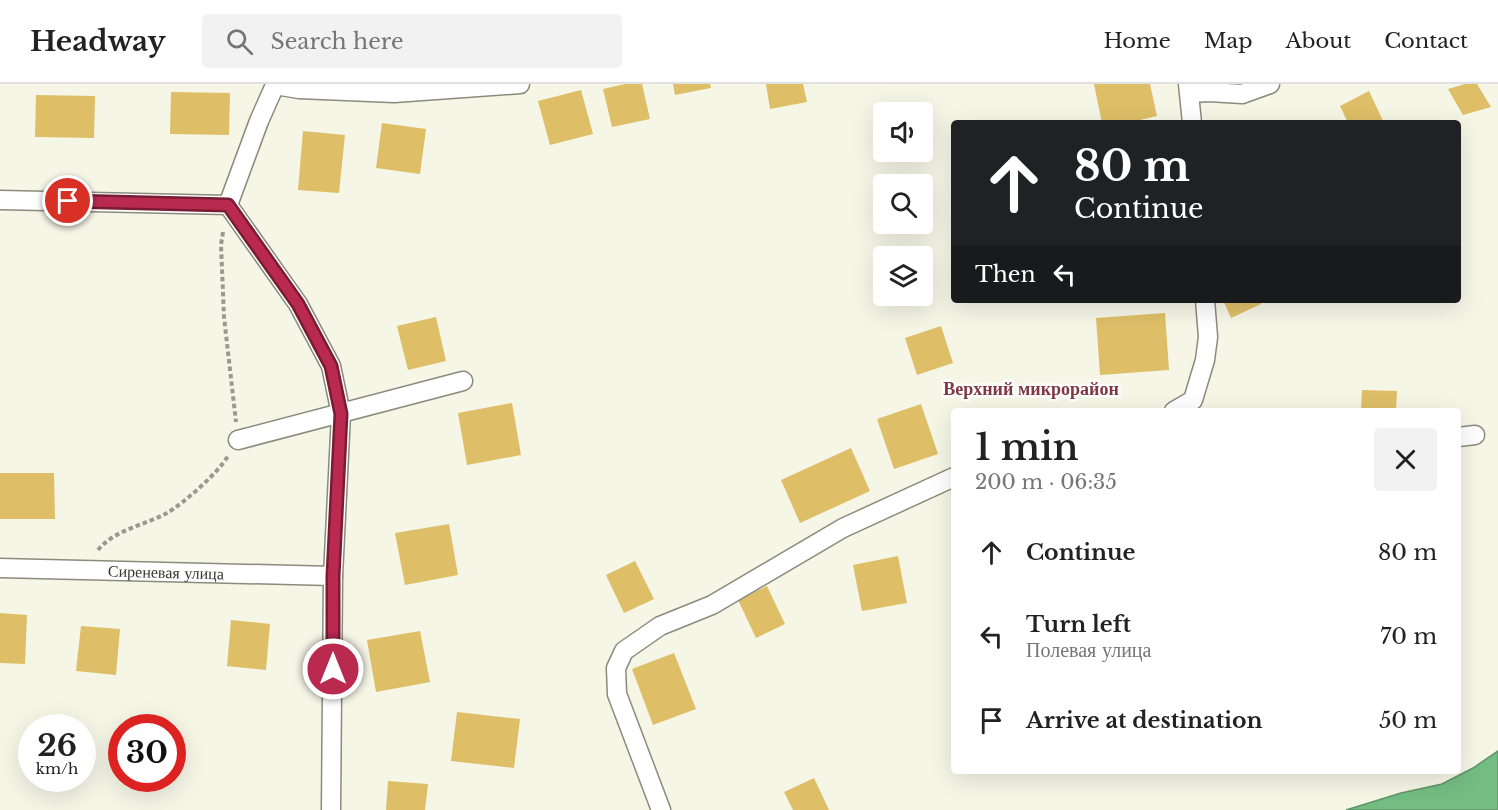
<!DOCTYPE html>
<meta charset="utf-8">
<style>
:root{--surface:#fff;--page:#f2f2f2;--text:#222;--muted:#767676;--line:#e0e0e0}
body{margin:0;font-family:"Libre Baskerville",serif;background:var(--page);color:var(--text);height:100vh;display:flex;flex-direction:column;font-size:22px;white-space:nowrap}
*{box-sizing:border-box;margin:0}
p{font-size:20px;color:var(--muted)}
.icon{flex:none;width:33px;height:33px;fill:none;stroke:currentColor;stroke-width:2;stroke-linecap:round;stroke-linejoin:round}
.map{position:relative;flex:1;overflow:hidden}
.panel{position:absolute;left:951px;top:324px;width:510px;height:366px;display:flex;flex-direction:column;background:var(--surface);border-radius:6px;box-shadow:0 6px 24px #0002}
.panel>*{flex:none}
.top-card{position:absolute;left:951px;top:36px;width:510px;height:183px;border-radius:6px;box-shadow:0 6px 24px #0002;background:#202124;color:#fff;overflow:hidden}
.tools{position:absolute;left:873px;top:18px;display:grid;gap:12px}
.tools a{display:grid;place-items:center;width:60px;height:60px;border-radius:6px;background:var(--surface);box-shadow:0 6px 24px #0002;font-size:30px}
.speed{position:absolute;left:18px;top:630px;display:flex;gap:12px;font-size:30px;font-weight:700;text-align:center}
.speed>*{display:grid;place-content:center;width:78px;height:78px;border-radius:50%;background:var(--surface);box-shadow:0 6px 24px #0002;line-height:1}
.speed small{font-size:15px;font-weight:400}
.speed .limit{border:9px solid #d22;background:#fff;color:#111}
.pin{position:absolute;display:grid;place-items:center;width:51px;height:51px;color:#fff;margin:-26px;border:3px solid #fff;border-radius:50%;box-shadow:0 2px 6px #0007}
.me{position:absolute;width:66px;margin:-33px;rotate:0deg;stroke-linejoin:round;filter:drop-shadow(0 0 4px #0008)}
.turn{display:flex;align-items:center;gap:21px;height:126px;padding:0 24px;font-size:27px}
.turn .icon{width:78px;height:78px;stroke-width:2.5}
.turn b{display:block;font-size:42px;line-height:51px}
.then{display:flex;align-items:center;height:57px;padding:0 24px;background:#0003;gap:12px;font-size:22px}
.round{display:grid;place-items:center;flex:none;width:63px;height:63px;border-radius:6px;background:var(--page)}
.summary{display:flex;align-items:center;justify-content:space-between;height:102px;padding:0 24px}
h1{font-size:36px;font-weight:600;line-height:45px}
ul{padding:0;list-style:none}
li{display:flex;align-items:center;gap:18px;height:84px;padding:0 24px}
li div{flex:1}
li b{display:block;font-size:22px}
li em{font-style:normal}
header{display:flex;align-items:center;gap:36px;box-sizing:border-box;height:84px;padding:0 30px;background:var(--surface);border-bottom:2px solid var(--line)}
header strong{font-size:28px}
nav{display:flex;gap:33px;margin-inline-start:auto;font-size:21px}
.search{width:420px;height:54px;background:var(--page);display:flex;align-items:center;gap:15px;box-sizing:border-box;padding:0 21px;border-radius:6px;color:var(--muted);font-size:22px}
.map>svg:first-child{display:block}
</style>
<header>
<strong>Headway</strong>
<div class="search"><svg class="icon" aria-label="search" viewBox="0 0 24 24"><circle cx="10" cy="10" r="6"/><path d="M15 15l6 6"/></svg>Search here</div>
<nav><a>Home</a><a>Map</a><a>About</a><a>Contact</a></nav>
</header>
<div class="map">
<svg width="1498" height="726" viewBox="0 0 1498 726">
<rect width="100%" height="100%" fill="#f5f6e6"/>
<!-- water -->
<path fill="#73bd82" stroke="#61956a" stroke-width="1.5" d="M1498,667V726H1346L1401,709L1442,700L1473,684Z"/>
<!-- building -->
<g fill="#debf68">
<path d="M625,0H642L650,35L612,43L603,5Z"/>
<path d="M673,0H710L711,4L675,11Z"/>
<path d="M766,0H803L807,18L770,25Z"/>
<path d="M1094,0H1150L1157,32L1127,39H1102Z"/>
<path d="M1465,0H1477L1491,23L1463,31L1448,5Z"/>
<path d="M581,6L593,50L550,61L538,17Z"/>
<path d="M1369,7L1384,39H1348L1340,22Z"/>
<path d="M171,8L230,9L229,51L170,50Z"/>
<path d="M36,11L95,12L94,54L35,53Z"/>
<path d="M382,39L426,45L420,90L376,84Z"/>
<path d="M303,47L345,51L339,109L298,106Z"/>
<path d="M1223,216H1259L1261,220L1231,234Z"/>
<path d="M1165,229L1169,286L1100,291L1096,234Z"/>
<path d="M436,233L446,277L408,286L397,242Z"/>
<path d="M941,242L953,279L917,291L905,254Z"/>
<path d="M1362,306L1397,307L1396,327H1361Z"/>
<path d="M512,319L521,371L467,381L458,329Z"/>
<path d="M921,320L938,370L894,385L877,335Z"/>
<path d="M851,364L870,407L800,439L781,396Z"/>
<path d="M0,389H54L55,435H0Z"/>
<path d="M449,440L458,491L405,501L395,449Z"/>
<path d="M898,472L907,519L862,527L853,481Z"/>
<path d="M635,477L654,515L624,529L606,491Z"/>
<path d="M767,502L785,540L756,554L738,516Z"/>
<path d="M0,529L27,531L25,580L0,579Z"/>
<path d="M231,536L270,540L266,586L227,582Z"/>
<path d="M81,542L120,545L116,591L76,587Z"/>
<path d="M420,547L430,598L376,608L367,556Z"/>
<path d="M674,569L696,625L653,641L632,585Z"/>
<path d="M457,628L520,635L514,684L451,677Z"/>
<path d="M814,694L829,726H793L784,708Z"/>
<path d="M388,697L428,700L425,726H386Z"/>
</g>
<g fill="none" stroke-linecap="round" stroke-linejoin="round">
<!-- minor casing -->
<g stroke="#8a8b7c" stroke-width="21">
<g id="minor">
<path d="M1188,0L1192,39"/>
<path d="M1190,9L1209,8L1242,10L1270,0"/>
<path d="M0,116L228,121"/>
<path d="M228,121L298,220L331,282L341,330L333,492L331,726"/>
<path d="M228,121L259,37L275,1L299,5L394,9L520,0"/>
<path d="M1174,327L1193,316L1205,276L1208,253L1205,216"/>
<path d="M1458,353L1475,351"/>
<path d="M238,356L463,297"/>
<path id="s1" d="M0,484L333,492"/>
<path d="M661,726L617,610L616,584L624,567L660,542L712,521L843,444L954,393"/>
</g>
</g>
<!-- path -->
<g stroke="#999a8f" stroke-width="4" stroke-dasharray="4.5 3" stroke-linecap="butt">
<path d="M223,148L221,161L224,233L236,338"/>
<path d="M98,466C114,446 145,441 167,429C184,419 218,389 228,372"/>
</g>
<!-- minor -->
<use href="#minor" stroke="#fff" stroke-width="18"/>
</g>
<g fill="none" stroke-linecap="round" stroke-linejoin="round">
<!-- route casing -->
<g stroke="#791b33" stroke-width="15">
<path id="route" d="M68,117L228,121L298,220L331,282L341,330L333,492V585"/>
</g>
<!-- route -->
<use href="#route" stroke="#ba2a4f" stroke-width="10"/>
</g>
<g text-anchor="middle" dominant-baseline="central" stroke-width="5" stroke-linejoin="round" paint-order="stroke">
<!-- street labels -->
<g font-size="16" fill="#363731" stroke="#fff">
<text stroke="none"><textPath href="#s1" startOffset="166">Сиреневая улица</textPath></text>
</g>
<!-- neighbourhood labels -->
<g font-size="18" font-weight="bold" fill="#7f3844" stroke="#fff">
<text x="1031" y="305">Верхний микрорайон</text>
</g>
</g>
</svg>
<div class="tools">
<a><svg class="icon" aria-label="sound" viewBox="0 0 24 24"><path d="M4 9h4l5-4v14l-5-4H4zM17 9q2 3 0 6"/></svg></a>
<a><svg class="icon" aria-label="search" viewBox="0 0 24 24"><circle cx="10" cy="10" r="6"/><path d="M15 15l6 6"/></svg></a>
<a><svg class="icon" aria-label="layers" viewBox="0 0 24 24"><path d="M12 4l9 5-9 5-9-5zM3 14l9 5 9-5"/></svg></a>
</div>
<div class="speed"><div>26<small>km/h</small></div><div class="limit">30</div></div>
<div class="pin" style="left:68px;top:117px;background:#d93025"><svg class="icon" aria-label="arrive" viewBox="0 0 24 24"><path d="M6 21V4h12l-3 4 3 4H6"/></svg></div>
<svg class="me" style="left:333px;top:585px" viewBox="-20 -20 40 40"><circle r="17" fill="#ba2a4f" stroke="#fff" stroke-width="3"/><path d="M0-11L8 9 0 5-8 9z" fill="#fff"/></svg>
<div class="top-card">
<div class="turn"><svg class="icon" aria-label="ahead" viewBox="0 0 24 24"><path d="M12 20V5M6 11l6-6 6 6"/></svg><div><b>80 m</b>Continue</div></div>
<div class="then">Then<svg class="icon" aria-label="left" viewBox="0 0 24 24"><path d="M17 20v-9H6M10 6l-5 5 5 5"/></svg></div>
</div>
<section class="panel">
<div class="summary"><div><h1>1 min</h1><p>200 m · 06:35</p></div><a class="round"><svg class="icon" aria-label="close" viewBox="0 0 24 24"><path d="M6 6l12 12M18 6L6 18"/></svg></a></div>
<ul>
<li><svg class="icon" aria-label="ahead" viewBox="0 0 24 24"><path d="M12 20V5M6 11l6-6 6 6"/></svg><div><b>Continue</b></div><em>80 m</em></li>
<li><svg class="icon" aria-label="left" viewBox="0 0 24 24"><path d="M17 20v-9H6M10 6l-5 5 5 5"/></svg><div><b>Turn left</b><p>Полевая улица</p></div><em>70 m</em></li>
<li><svg class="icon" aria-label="arrive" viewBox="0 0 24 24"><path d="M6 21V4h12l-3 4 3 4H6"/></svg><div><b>Arrive at destination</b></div><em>50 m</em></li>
</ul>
</section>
</div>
